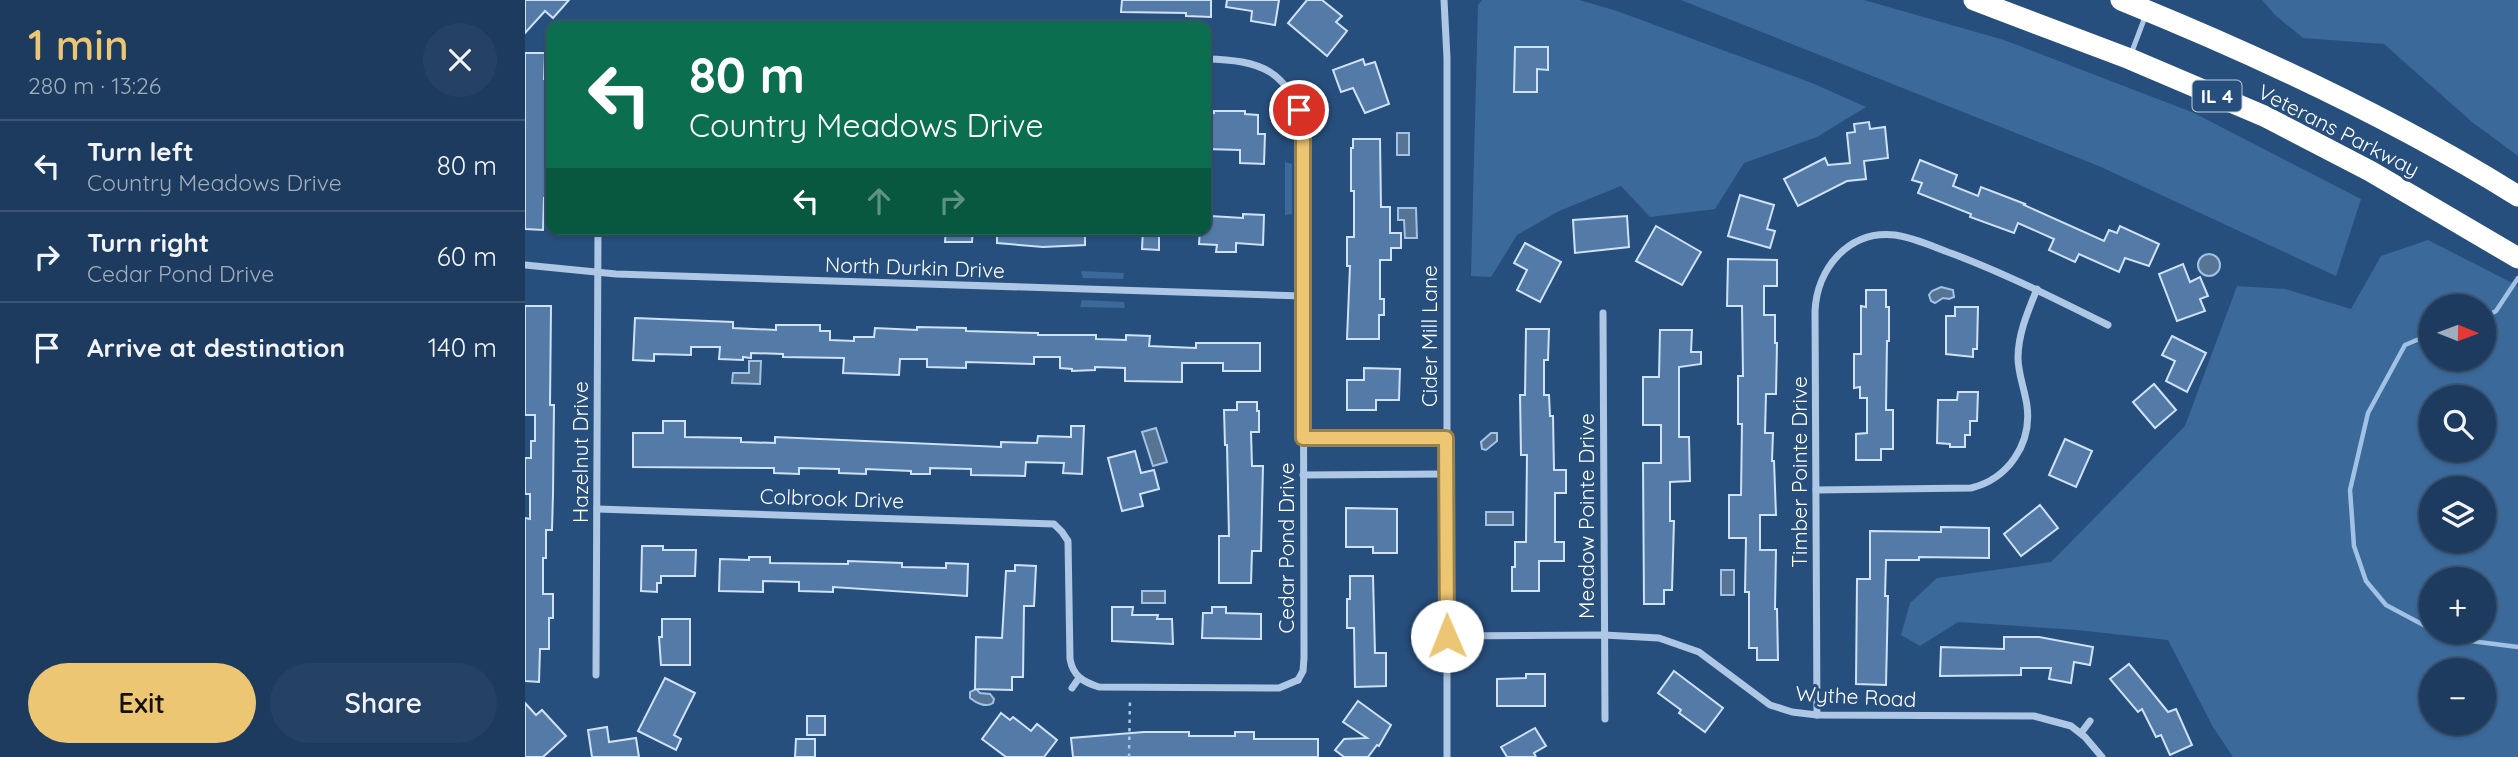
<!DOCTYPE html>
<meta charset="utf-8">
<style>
:root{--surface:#1d3b5e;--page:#254264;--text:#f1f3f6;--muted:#a0adbc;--line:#3b5573;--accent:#ecc673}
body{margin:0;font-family:Quicksand,sans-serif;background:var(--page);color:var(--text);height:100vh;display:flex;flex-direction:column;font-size:26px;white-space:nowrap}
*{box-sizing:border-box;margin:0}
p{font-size:23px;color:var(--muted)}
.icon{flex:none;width:38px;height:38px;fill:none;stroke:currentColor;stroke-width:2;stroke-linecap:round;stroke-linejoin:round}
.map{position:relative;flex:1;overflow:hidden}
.details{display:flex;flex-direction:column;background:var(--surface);width:525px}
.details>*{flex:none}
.guide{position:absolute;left:21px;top:21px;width:665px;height:214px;border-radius:14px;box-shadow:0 2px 5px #0004,0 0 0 2px var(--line);background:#0b6e4f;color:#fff;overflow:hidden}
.needle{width:46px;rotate:91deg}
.tools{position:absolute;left:1894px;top:294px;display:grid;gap:14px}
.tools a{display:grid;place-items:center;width:77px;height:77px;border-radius:50%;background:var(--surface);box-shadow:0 2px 5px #0004,0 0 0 2px var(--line);font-size:35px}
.pin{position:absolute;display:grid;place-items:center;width:60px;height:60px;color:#fff;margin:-30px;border:4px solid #fff;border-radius:50%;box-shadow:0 2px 7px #0007}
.me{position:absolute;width:77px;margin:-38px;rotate:359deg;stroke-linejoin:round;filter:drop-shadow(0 0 5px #0008)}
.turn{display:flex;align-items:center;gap:24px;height:147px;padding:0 28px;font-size:32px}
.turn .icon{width:91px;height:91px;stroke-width:2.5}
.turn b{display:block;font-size:49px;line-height:60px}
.lanes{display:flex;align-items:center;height:66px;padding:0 28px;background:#0003;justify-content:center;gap:35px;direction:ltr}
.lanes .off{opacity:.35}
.round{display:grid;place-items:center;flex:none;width:74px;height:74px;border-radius:37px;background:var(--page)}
.headline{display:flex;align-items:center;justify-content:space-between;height:119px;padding:0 28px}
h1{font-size:42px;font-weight:600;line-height:52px;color:var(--accent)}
.button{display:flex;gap:14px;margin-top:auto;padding:14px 28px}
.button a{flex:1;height:80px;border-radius:42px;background:var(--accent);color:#111;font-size:28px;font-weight:600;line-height:80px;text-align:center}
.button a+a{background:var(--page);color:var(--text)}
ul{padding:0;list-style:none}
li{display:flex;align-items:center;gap:21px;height:91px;padding:0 28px;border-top:2px solid var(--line)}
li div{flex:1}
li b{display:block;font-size:26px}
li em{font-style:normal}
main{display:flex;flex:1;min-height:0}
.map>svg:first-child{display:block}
</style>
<main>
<section class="details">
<div class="headline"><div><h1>1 min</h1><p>280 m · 13:26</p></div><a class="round"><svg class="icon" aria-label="close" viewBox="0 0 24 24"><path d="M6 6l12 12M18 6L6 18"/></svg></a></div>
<ul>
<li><svg class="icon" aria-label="left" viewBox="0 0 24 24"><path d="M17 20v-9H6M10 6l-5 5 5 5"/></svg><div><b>Turn left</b><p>Country Meadows Drive</p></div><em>80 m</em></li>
<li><svg class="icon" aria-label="right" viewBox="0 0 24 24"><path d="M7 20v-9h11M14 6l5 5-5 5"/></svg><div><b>Turn right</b><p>Cedar Pond Drive</p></div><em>60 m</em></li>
<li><svg class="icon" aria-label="arrive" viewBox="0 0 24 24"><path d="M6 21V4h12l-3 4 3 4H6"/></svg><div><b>Arrive at destination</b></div><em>140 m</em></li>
</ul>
<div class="button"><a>Exit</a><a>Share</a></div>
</section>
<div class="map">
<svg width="1993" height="757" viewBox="0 0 1993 757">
<rect width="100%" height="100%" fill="#274f7d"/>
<!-- green -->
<g fill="#3b699a" fill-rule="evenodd">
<path d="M957,0H1054L1092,11L1287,83L1341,107L1292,137L1219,163L1190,209L1125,217L1096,186L1034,211L992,235L966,277L946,276L953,5Z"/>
<path d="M1156,0H1339L1479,40L1669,113L1836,199L1811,276L1576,167Z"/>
<path d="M1737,0H1993V156L1947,122L1859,44L1778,38L1750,15Z"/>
<path d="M760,162L767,164V214L760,215Z"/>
<path d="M1903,240L1993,286V757H1708L1688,727L1643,640L1552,630L1433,622L1395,646L1376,635L1385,603L1412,578L1526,562L1660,426L1712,286L1760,289L1826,309L1856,256ZM1958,306V359H1906V306ZM1958,397V450H1906V397ZM1958,488V541H1906V488ZM1958,579V632H1906V579ZM1958,670V723H1906V670Z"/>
<path d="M556,271L599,273L598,279L558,278Z"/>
<path d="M557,300L599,302L600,308L555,307Z"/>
</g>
<!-- water -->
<g fill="#587495" stroke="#a1c2e5" stroke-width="2">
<rect x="872" y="133" width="12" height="22"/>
<path d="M873,208H891L892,238H880L879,220H873Z"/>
<circle cx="1684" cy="265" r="11"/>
<path d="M1416,287L1428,290L1429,297L1424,299L1418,298L1410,303L1406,301L1404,295L1407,291Z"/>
<path d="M224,361H236L235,384L207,383L208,373H224Z"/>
<path d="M631,428L642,462L628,466L617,432Z"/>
<path d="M966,433H972V441L961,450L957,449L956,442Z"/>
<rect x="961" y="512" width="27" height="13"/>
<rect x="1196" y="570" width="13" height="25"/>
<rect x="617" y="591" width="23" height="12"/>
<path d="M451,689L455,693L465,694L469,699L468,703C461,708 451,703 445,698V692Z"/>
</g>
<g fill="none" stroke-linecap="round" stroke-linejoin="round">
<!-- stream -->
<g stroke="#a1c2e5" stroke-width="4.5">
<path d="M1958,318L1971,311L1993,278"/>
<path d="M1906,334L1880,345L1843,413L1825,490L1829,546L1841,581L1861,605L1906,629"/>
<path d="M1914,632L1938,640L1993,647"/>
</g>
</g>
<!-- building -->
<g fill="#547ba7" stroke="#cfe1f4" stroke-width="2">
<path d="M0,0H44L28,18L20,11L0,33Z"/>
<path d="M597,0H686V17L661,16V13L596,12Z"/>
<path d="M702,0H754L750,25L726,21L727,11L701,7Z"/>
<path d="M782,0H797L817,16L811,22L822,31L802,56L763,23Z"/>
<path d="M990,47H1023V70L1012,69V92H989Z"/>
<path d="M0,53H20L19,79H26L23,174H26V198H19L18,230L0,229Z"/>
<path d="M838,59L840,65L850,62L864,104L840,113L828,88L816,92L808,70Z"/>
<path d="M689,111H720V114L733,115V134H740L739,164L715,163V150L681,149V112L689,113Z"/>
<path d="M1344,122L1345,129L1360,127L1363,158L1339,161L1341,179L1322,181L1273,206L1259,179L1300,158L1303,165L1325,163L1322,133L1330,132L1329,124Z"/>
<path d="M828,139H855L856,207H865V233H876V248H866V260H855V299H859V315H854V339H822L825,266H822V237H829V191H826V148H828Z"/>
<path d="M1395,160L1432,175L1428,186L1453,196L1456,187L1500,204L1499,205L1579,241L1584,230L1592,233L1595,226L1634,244L1624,266L1600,258L1594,272L1554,254L1550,262L1524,250L1529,239L1493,223L1489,233L1445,217L1446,214L1393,193L1397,183L1387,180Z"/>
<path d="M1215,195L1249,205L1242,229L1250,231L1245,248L1203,236Z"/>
<path d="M718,214L739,215L738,245L711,243V252H691L692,245L674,244L675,229H681V219H686V216L718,218Z"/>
<path d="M1102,216L1104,247L1050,253L1048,220Z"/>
<path d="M1131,226L1176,252L1157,285L1111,261Z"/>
<path d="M421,229H448L447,242H420Z"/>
<path d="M472,229H560V245L518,247L472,243Z"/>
<path d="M618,229H634V250L617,249Z"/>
<path d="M1000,243L1036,262L1015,302L992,290L1002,270L989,263Z"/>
<path d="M1203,259L1252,260V286H1239V315H1250V343H1252L1251,394H1241L1240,433H1248L1247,461H1249L1251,515H1235V550H1251L1250,609H1252L1253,660H1232V648H1224V592H1220L1221,538H1204V495H1216L1217,424H1213V376H1218L1217,306H1202Z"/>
<path d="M1658,264L1665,282L1675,277L1683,296L1675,299L1680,311L1652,321L1634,274Z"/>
<path d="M1341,290H1361V307H1364V341H1362L1361,410H1368V449H1356V460H1331V434L1342,433V398H1335V387L1329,388V354H1336V306L1341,307Z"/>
<path d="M0,306H26L25,405H29L28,494L27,530H21V558H18V594H28V618H24V649H15L14,682L0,681V518L5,519V494H0V458H6V441H10V415H0Z"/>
<path d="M1430,307H1453L1452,349H1448V357L1421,354V316H1430Z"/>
<path d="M110,318L208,322V328L251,330V325H295V331H305V340L329,341V337H349L350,328L392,330V327L441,328V331L513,333V335H571V339L601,340V335L625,336L624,346L671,348V343H735V371H698V363H657V382L600,381V368L570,367V370L547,371V369L535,368V357H509V364L441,362V368L402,367V359H375L374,375L318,373L319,358L258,357V354L226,353V358L218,357V360L194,359L195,347H166V355L129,354V361L108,360Z"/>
<path d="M1001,329H1024L1023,360H1019V395H1024L1025,416H1028L1029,470H1041V493H1030V542H1039V561H1014V591H987V567H990V542H1001L1002,455H996L995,395H1000Z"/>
<path d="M1135,330H1167L1166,352H1176V364L1154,367V437H1164L1165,481L1145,482V521H1149L1147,590H1139V604H1119L1118,463H1136V425H1118V377H1134Z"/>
<path d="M1647,336L1681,353L1662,392L1641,381L1650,361L1637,355Z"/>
<path d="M839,368L875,369L874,400H851V410H822V380H839Z"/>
<path d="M1629,384L1651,410L1630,428L1608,402Z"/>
<path d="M1433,392H1453L1452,421H1445V435H1440V447H1425V444L1412,443L1413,400H1432Z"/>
<path d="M712,402H732V411H734V432H726L727,466H738L736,551H727L726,583H694V536H704L702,445H700L699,410H712Z"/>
<path d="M138,421H160V437L216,438V442L250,443V437L476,447V442L512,443L513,436L546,437V426H559L557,474L538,473L539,463L501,462L500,476L446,475V469L405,468V474H386V471L341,469V474L314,473V469L274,468V474L249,473V468L108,467V433H138Z"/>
<path d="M1540,439L1567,451L1551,487L1524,475Z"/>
<path d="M610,451L616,473L629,470L634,489L615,494L618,506L597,511L583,458Z"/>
<path d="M1515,505L1533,528L1496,556L1479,534Z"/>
<path d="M821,508L872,509V553H848V547H821Z"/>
<path d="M1416,527L1464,528V558L1394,557V560H1361L1360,596H1363L1361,685L1331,684L1332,579H1345V531L1416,532Z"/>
<path d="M117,546H138V550H171L170,576H136V583H132V592L116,591Z"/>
<path d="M224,557H245V563L323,564V561L377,563V567L421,568V563L443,564L442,596L308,587V592L274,591V582L238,581V592L194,591L195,559L224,560Z"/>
<path d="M490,565L511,566L509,606H499L498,677H487V690L450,689L451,637L477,638L481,571H490Z"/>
<path d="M825,576H848L850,653H861V686L830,687L829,628H822V599H825Z"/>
<path d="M587,607H608L607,615H633L632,619H647L648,644L587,641Z"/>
<path d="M687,607H701V613L736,614V639L677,638L678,613H687Z"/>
<path d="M137,619H165V665H136L134,637H137Z"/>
<path d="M1479,637H1514L1568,647L1565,665L1549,662L1546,683L1524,679L1526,668H1496V675L1415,676L1416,647L1479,649Z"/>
<path d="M1604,664L1643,712L1651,709L1667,745L1645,755L1636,735L1631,737L1617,709L1613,712L1585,679Z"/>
<path d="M1149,671L1198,708L1180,732L1154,713L1156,710L1133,693Z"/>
<path d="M1001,674H1020V706H972V679L1001,678Z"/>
<path d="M140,678L170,693L149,735L156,739L151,750L113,731Z"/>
<path d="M833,701L866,725L854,746L852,745L843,757H819L810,750L819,739L842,738L818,722Z"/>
<path d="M0,703L11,715L17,710L41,736L18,757H0Z"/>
<path d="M476,713L485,720L488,717L506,731L512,724L532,740L519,757H481L457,739Z"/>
<rect x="282" y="716" width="18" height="19"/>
<path d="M82,727L84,742L111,738L114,757H67L63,730Z"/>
<path d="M1010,728L1021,746L1009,753L1011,757H982L976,747Z"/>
<path d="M619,732H664V736H710V732H729V739H793V757H548L546,738Z"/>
<path d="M271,739H290V757H270Z"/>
</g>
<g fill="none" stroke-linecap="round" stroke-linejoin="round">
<!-- path -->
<path stroke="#adc7e4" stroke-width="2.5" stroke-dasharray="3.5 5" stroke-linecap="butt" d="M604,757L605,698"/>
<!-- lane -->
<path stroke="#adc7e4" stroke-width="5" d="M1606,54L1620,17"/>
<!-- street -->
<g stroke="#adc7e4" stroke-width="7">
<path d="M919,0L922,58V757"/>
<path d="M681,59C735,60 765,70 778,127L779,658L778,671L773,680"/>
<path d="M0,265L91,274L778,296"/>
<path d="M1078,313L1080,719"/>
<path d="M778,438H921"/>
<path d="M778,475L922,474"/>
<path d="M1291,490L1446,488C1483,479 1507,444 1502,406C1500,390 1493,374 1493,358C1493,334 1503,311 1512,289"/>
<path d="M72,509L529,524L537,532L543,541L545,659C548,676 558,682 574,687L754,688L773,680"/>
<path d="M922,636L1079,635L1134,638L1174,652L1245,705L1267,712L1292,715L1509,716L1546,726L1560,737L1577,757"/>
<path d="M71,675L73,229"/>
<path d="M547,688L554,678"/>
<path d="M1292,715L1290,311C1292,269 1323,230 1370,235C1391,238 1411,248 1431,255C1483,275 1533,300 1583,325"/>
<path d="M1556,733L1565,721"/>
</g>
<!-- highway -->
<g stroke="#fff" stroke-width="21">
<path d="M1449,0L1605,59L1739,116L1845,171L1993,258"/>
<path d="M1596,0C1732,55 1868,118 1993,196"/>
</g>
</g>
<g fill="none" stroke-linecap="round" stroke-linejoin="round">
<!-- route casing -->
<g stroke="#99814b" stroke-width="18">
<path id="route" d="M774,110L778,127V438H921L922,636"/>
</g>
<!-- route -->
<use href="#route" stroke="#ecc673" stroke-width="12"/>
</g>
<g text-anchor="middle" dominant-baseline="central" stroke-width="6" stroke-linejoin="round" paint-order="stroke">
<!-- shield labels -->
<rect fill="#274f7d" stroke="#becad8" stroke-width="2" x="1667.5" y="80.5" width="49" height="31" rx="5"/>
<g font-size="19" font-weight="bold" fill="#fff">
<text x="1692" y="96">IL 4</text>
</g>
<!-- street labels -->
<g font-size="21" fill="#fff" stroke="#274f7d">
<text transform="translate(1814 130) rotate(27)">Veterans Parkway</text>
<text transform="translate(390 267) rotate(2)">North Durkin Drive</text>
<text transform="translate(904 336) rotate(-90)">Cider Mill Lane</text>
<text transform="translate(55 452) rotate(-90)">Hazelnut Drive</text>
<text transform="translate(1274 472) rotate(-90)">Timber Pointe Drive</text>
<text transform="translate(307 498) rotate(2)">Colbrook Drive</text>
<text transform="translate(1061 516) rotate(-90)">Meadow Pointe Drive</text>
<text transform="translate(761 548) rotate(-90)">Cedar Pond Drive</text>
<text transform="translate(1331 696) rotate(3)">Wythe Road</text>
</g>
</g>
</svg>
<div class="tools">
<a><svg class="needle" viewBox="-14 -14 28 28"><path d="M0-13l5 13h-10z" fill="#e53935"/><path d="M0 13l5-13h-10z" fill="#a0adbc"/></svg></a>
<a><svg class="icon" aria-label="search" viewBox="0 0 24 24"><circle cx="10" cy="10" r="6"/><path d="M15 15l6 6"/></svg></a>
<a><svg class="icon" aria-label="layers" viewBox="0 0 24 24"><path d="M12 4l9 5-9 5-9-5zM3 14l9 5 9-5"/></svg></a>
<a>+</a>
<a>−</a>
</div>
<div class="pin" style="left:774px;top:110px;background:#d93025"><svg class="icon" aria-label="arrive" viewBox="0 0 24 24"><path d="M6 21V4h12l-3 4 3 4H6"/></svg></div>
<svg class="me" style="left:922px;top:636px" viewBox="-20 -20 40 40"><circle r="19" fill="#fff"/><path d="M0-13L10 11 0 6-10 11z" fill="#ecc673"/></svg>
<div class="guide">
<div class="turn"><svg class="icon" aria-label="left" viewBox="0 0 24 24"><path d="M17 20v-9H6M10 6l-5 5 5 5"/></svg><div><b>80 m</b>Country Meadows Drive</div></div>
<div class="lanes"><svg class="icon" aria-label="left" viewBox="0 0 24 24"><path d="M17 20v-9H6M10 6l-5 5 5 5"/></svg><svg class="icon off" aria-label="ahead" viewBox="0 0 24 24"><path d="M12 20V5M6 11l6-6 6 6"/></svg><svg class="icon off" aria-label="right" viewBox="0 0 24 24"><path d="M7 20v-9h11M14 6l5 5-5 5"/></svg></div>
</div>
</div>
</main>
